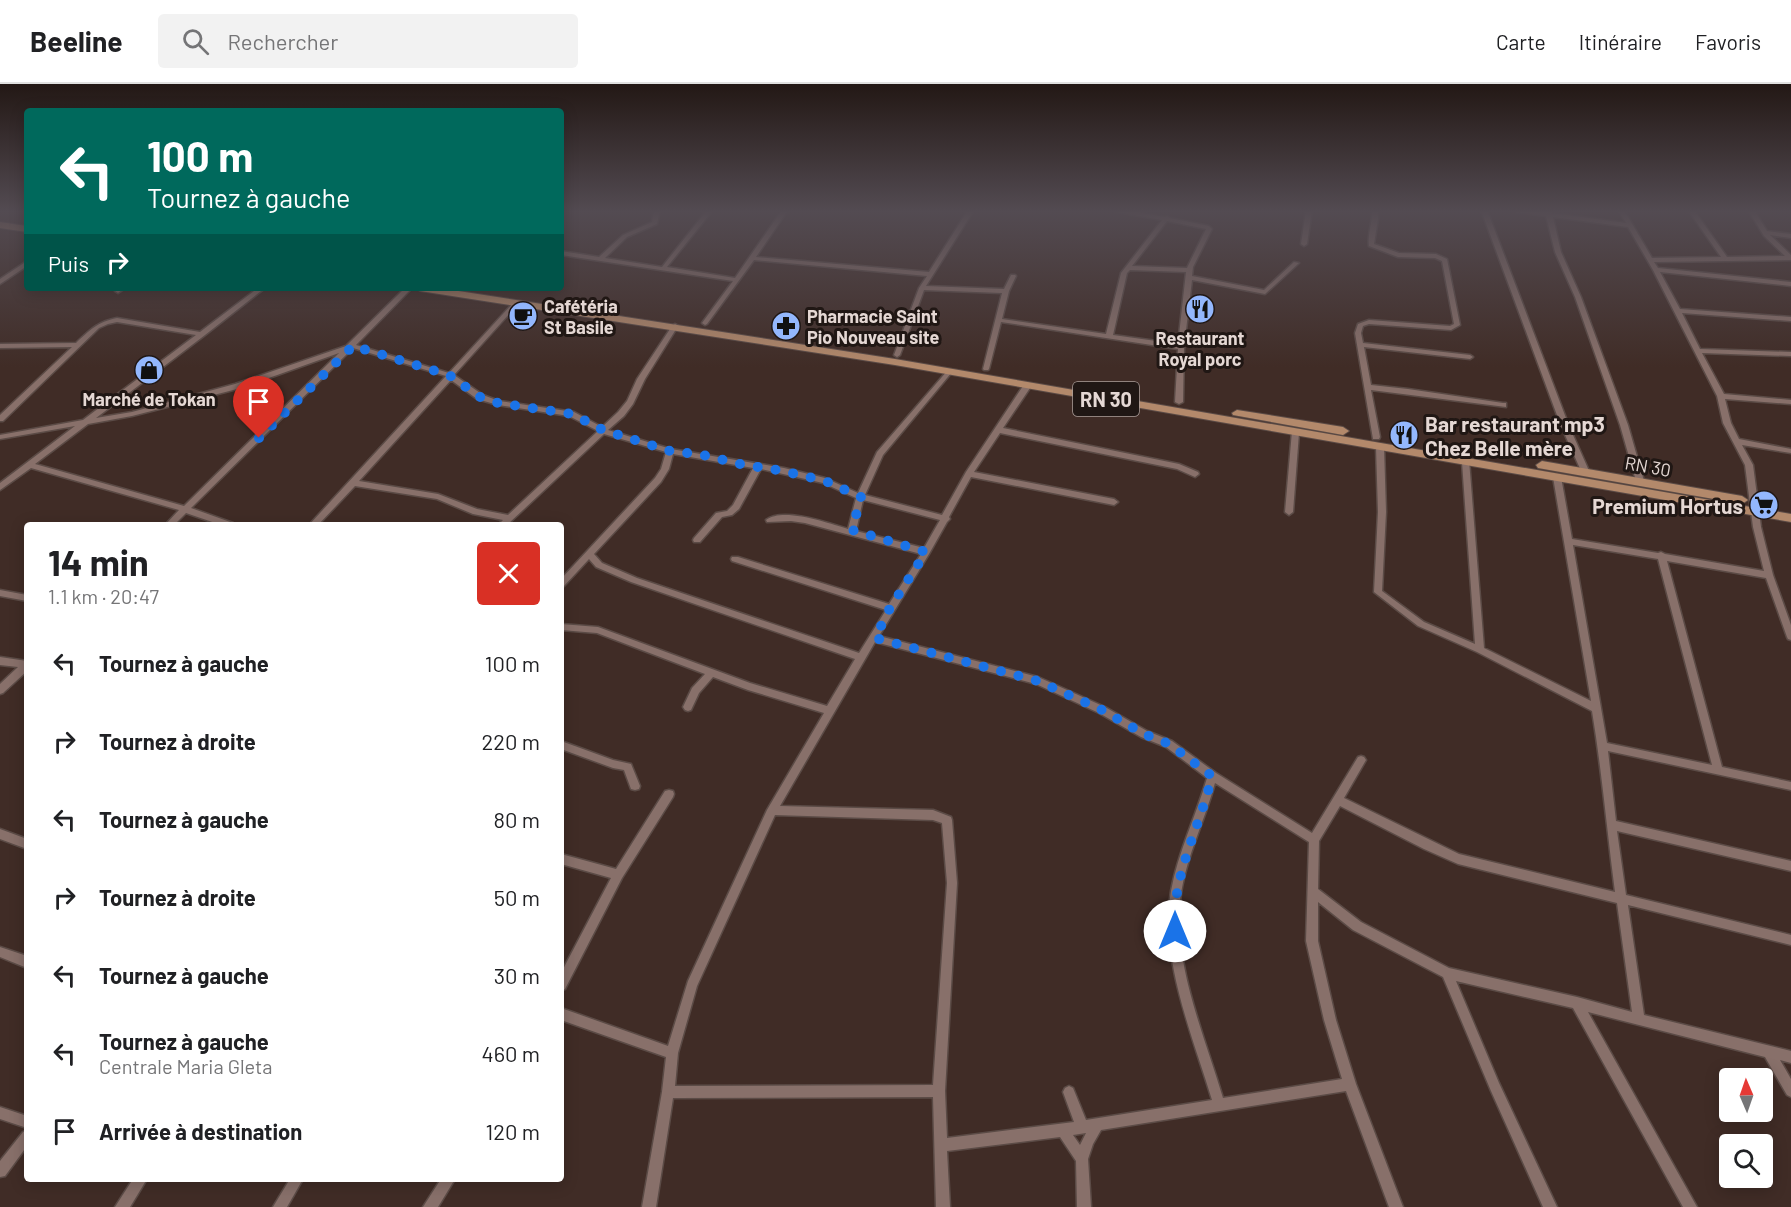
<!DOCTYPE html>
<html lang="fr">
<meta charset="utf-8">
<style>
:root{--surface:#fff;--page:#f2f2f2;--text:#202124;--muted:#757577;--line:#e0e0e0}
body{margin:0;font-family:Barlow,sans-serif;background:var(--page);color:var(--text);height:100vh;display:flex;flex-direction:column;font-size:22px;white-space:nowrap}
*{box-sizing:border-box;margin:0}
p{font-size:20px;color:var(--muted)}
.icon{flex:none;width:33px;height:33px;fill:none;stroke:currentColor;stroke-width:2;stroke-linecap:round;stroke-linejoin:round}
.map{position:relative;flex:1;overflow:hidden}
.sheet{position:absolute;left:24px;top:438px;width:540px;height:660px;display:flex;flex-direction:column;background:var(--surface);border-radius:6px;box-shadow:0 3px 15px #0003}
.sheet>*{flex:none}
.hud{position:absolute;left:24px;top:24px;width:540px;height:183px;border-radius:6px;box-shadow:0 3px 15px #0003;background:#00695c;color:#fff;overflow:hidden}
.needle{width:39px;rotate:358deg}
.tools{position:absolute;left:1719px;top:984px;display:grid;gap:12px}
.tools a{display:grid;place-items:center;width:54px;height:54px;border-radius:6px;background:var(--surface);box-shadow:0 3px 15px #0003;font-size:30px}
.pin{position:absolute;display:grid;place-items:center;width:51px;height:51px;color:#fff;margin:-62px -26px;border-radius:50% 50% 50% 0;rotate:-45deg;box-shadow:0 0 6px #0007}
.pin .icon{rotate:45deg}
.me{position:absolute;width:66px;margin:-33px;rotate:0deg;stroke-linejoin:round;filter:drop-shadow(0 0 4px #0008)}
.turn{display:flex;align-items:center;gap:21px;height:126px;padding:0 24px;font-size:27px}
.turn .icon{width:78px;height:78px;stroke-width:2.5}
.turn b{display:block;font-size:42px;line-height:51px}
.then{display:flex;align-items:center;height:57px;padding:0 24px;background:#0003;gap:12px;font-size:22px}
.round{display:grid;place-items:center;flex:none;width:63px;height:63px;border-radius:6px;background:var(--page)}
.headline{display:flex;align-items:center;justify-content:space-between;height:102px;padding:0 24px}
h1{font-size:36px;font-weight:700;line-height:45px}
ul{padding:0;list-style:none}
li{display:flex;align-items:center;gap:18px;height:78px;padding:0 24px}
li div{flex:1}
li b{display:block;font-size:22px}
li em{font-style:normal}
header{display:flex;align-items:center;gap:36px;box-sizing:border-box;height:84px;padding:0 30px;background:var(--surface);border-bottom:2px solid var(--line)}
header strong{font-size:28px}
nav{display:flex;gap:33px;margin-inline-start:auto;font-size:21px}
.search{width:420px;height:54px;background:var(--page);display:flex;align-items:center;gap:15px;box-sizing:border-box;padding:0 21px;border-radius:6px;color:var(--muted);font-size:22px}
.map>svg:first-child{display:block}
</style>
<header>
<strong>Beeline</strong>
<div class="search"><svg class="icon" aria-label="search" viewBox="0 0 24 24"><circle cx="10" cy="10" r="6"/><path d="M15 15l6 6"/></svg>Rechercher</div>
<nav><a>Carte</a><a>Itinéraire</a><a>Favoris</a></nav>
</header>
<div class="map">
<svg width="1791" height="1123" viewBox="0 0 1791 1123">
<rect width="100%" height="100%" fill="#402c26"/>
<g fill="none" stroke-linecap="round" stroke-linejoin="round">
<!-- street casing -->
<g stroke="#5b4b46" stroke-width="3">
<g id="street">
<path d="M654,126H660L657,140L627,153L605,174L662,183L707,126H713L667,183L735,194L782,126H788L756,173L929,188L968,126H974L926,202L1004,205L1011,191H1015L1016,192L1009,207L1002,235L1106,250L1121,189L1162,136L1117,128L1114,126H1125L1165,133L1167,132L1170,134L1209,142L1212,145L1193,183L1192,192L1264,206L1294,178L1299,179L1265,210L1192,196L1184,263L1183,318L1179,320L1175,318L1178,265L1001,238L989,285L988,286H984L983,285L1002,209L924,206L900,271L897,273L894,271L919,204L927,192L754,176L707,240L705,241L702,239L733,197L561,171V167L599,173L623,151L652,138ZM1167,137L1206,145L1187,184L1132,182ZM1130,186L1186,188L1178,260L1113,251L1127,189Z"/>
<path d="M1306,126H1312L1307,160L1304,162L1301,160Z"/>
<path d="M1372,126H1378V135L1374,160L1399,169L1436,170L1447,175L1460,241L1451,246L1369,240L1363,242L1361,249L1363,259L1470,271L1473,273L1470,275L1364,263L1371,301L1408,305L1503,319H1506V323L1371,306L1380,353L1379,355H1373L1355,249L1358,240L1369,236L1450,242L1454,240L1442,177L1435,174L1398,173L1369,162C1367,150 1373,138 1372,126Z"/>
<path d="M1481,126H1487L1569,342L1590,389L1589,391H1583L1582,389L1561,342Z"/>
<path d="M1513,126H1527L1546,128L1545,126H1551L1552,129L1626,139L1618,126H1624L1652,174L1721,173L1688,126H1694L1727,173L1785,172L1764,152L1748,126H1754L1767,147L1791,150V154L1770,151L1791,171V176L1654,178L1658,184L1791,198V202L1660,188L1680,225L1791,233V237L1682,229L1700,265L1791,268V272L1702,269L1724,310L1791,316V320L1725,315L1731,339L1739,355L1791,365V369L1742,361L1753,381L1761,443L1773,491L1791,541V556L1788,555L1787,553L1766,494L1667,477L1722,683L1791,698V706L1608,667L1616,737L1791,777V787L1617,747L1626,811L1791,851V861L1628,821L1644,931L1791,967V979L1780,976L1791,995V1013L1787,1011L1765,973L1588,928L1697,1123H1683L1573,924L1456,897L1499,999L1557,1123H1543L1491,1007L1443,893L1353,846L1318,818V857L1336,936L1356,1000L1403,1123H1389L1346,1007L1101,1046L1093,1060L1088,1075L1091,1123H1077L1076,1077L1060,1053L947,1067L950,1123H936L933,1013L673,1014L656,1123H642L662,1008L666,973L561,936V924L668,962L688,897L767,726L824,629L748,606L713,593L699,609L691,626L688,627L685,626L683,623L692,604L705,590L597,549L561,546V540L598,543L750,599L827,622L855,575L631,498L596,483L589,475L564,502L561,503V495L655,394L661,385L666,368L604,350L507,441H498L503,436L473,430L437,415L355,402L318,441H309L446,292L353,264L191,424L233,439L234,441H221L186,429L174,441H165L179,426L31,384L0,406V399L75,342L0,355V351L83,336L196,251L117,238L108,240L99,244L3,337H0V331L72,263L0,264V260L76,259C90,246 97,238 117,234L200,248L258,204H265L205,251L96,334L132,328L235,300L346,262L405,204H412L356,261L449,289L514,218H518V220L454,291L483,311L499,317L574,328L602,343L618,328L627,317L637,295L672,242L675,240L677,241L678,242L645,295L633,320L624,332L608,346L671,365L784,384L825,394L858,409L877,368L948,286H952V288L883,371L865,411L942,431L966,388L1025,299H1028L1032,301L1003,344L1179,380L1198,388L1199,390L1195,393L1177,385L1000,349L974,388L1114,415L1118,418L1114,421L971,393L949,433L950,435L947,438L929,470L879,552L1038,593L1105,623L1147,647L1172,657L1216,689L1312,749L1358,673L1361,672L1364,673L1366,676L1344,714L1459,770L1615,808C1607,748 1602,687 1592,627L1477,568L1418,542L1374,508L1378,428L1376,363L1380,361L1384,363L1386,428L1382,507L1424,538L1475,560L1462,378L1463,376H1469L1484,564L1591,617L1553,393L1554,391L1557,390L1561,393L1572,455L1658,469L1661,468L1665,470L1764,487L1753,443L1745,381L1723,339L1717,312L1653,186L1628,143L1553,133L1561,168L1581,213L1628,341L1644,397L1640,400L1636,397L1620,341L1575,213L1555,168L1546,132L1516,128ZM339,269L184,422L35,380L88,340L132,332L241,304ZM451,296L477,315L498,321L569,332L598,347L508,431L477,425L438,410L359,397ZM673,370L753,384L733,421L727,427L716,429L694,454L693,456L694,458H700L722,433L732,431L739,425L761,385L823,399L856,414L848,445C828,439 783,423 766,436L767,438L791,437L805,439L921,470L889,520L738,473H732L731,475L732,477L886,526L859,569L637,494L602,479L594,470L661,398L669,385ZM863,416L940,436L924,464L856,447ZM1573,461L1658,475L1712,681L1607,659ZM875,558L1036,600L1099,629L1141,653L1166,663L1207,694C1196,732 1178,768 1171,807C1159,873 1193,953 1212,1016L1086,1036L1073,1004L1069,1002L1065,1004L1063,1008L1074,1038L947,1054L945,1007L957,799L952,736L951,733L933,726L780,722ZM1215,699L1309,758L1306,857L1324,936L1342,995L1223,1014C1204,950 1171,876 1181,809C1187,771 1205,736 1215,699ZM1340,722L1424,765L1458,780L1617,819L1632,928L1577,913L1449,884L1361,838L1318,805L1319,757ZM775,731L933,736L942,739L947,799L933,1001L675,1002L678,969L697,902ZM1086,1049L1080,1061L1073,1051Z"/>
<path d="M27,177V182L0,200V195Z"/>
<path d="M118,204H125L118,209L115,207Z"/>
<path d="M1292,347H1295L1299,349L1293,428L1289,431L1285,428Z"/>
<path d="M0,506L27,511V517L0,512Z"/>
<path d="M0,573L27,577V587L3,609L0,610V600L18,583L0,581Z"/>
<path d="M561,657L613,676L631,680L640,702L639,705L635,706L631,705L624,686L613,684L561,665Z"/>
<path d="M669,706L673,707L674,710L673,713L622,794L565,905L561,907V889L611,794L561,780V770L616,785L665,707Z"/>
<path d="M0,745L27,755V765L0,755Z"/>
<path d="M0,863L27,872V884L0,873Z"/>
<path d="M0,1023L27,1032V1044L0,1035Z"/>
<path d="M27,1046V1062L5,1092L0,1093V1077L23,1048Z"/>
<path d="M133,1095H147L130,1123H115Z"/>
<path d="M290,1095H303L287,1123H273Z"/>
<path d="M441,1095H455L438,1123H423Z"/>
</g>
</g>
<!-- primary casing -->
<g stroke="#5b4b46" stroke-width="2">
<g id="primary">
<path d="M0,138L27,142V148L0,144Z"/>
<path d="M415,204H439L895,275L1791,430V438L895,281L420,207Z"/>
<path d="M1237,326L1343,343L1349,347L1343,351L1233,331L1232,329Z"/>
<path d="M1542,377L1742,412L1748,416L1742,420L1538,384L1536,381Z"/>
</g>
</g>
<!-- street -->
<use href="#street" fill="#88706a" fill-rule="evenodd"/>
<!-- primary -->
<use href="#primary" fill="#b3896b" fill-rule="evenodd"/>
</g>
<!-- sky -->
<linearGradient id="sky" x2="0" y2="1"><stop stop-color="#231815"/><stop offset="0.45" stop-color="#534b52"/><stop offset="1" stop-color="#534b52" stop-opacity="0"/></linearGradient>
<rect width="1791" height="283" fill="url(#sky)"/>
<g fill="none" stroke-linecap="round" stroke-linejoin="round">
<!-- route -->
<path stroke="#1a73e8" stroke-width="10" stroke-dasharray="0 18" d="M259,354L353,262L449,291L480,313L498,319L572,330L603,346L670,367L703,371L740,380L783,387L825,397L861,413L852,446L926,468L890,524L875,554L1038,597L1102,626L1144,650L1169,660L1212,692C1200,744 1171,792 1175,847"/>
</g>
<!-- icons -->
<defs>
<g id="restaurant-disc" transform="scale(1.5)"><circle r="9.5" fill="#93b7fd" stroke="#201714"/><path d="M-5-6h1v4h1v-4h1v4h1v-4h1v5L-1.5 .5V6h-2V.5L-5-1ZM5-6V6H3V1.5H1.5Q1.5-4 5-6Z" fill="#111"/></g>
<g id="cafe-disc" transform="scale(1.5)"><circle r="9.5" fill="#93b7fd" stroke="#201714"/><path d="M-5.5-4.5H6V0H3Q3 3.5 0 3.5H-2.5Q-5.5 3.5-5.5 0ZM3-3.2v2h1.7v-2ZM-6 4.5H4V6H-6Z" fill="#111"/></g>
<g id="pharmacy-disc" transform="scale(1.5)"><circle r="9.5" fill="#93b7fd" stroke="#201714"/><path d="M-2-6h4v4h4v4h-4v4h-4v-4h-4v-4h4Z" fill="#111"/></g>
<g id="shop-disc" transform="scale(1.5)"><circle r="9.5" fill="#93b7fd" stroke="#201714"/><path d="M-5-2.5h2.3a2.7 3.5 0 0 1 5.4 0H5L5.5 6h-11ZM-1.5-2.5h3a1.5 2.3 0 0 0-3 0Z" fill="#111"/></g>
<g id="supermarket-disc" transform="scale(1.5)"><circle r="9.5" fill="#93b7fd" stroke="#201714"/><path d="M-6-5.5h2.5l.6 2H6L4.5 2H-2.5L-4.4-4H-6ZM-1.5 3.2a1.3 1.3 0 1 0 .1 0ZM3 3.2a1.3 1.3 0 1 0 .1 0Z" fill="#111"/></g>
</defs>
<g fill-rule="evenodd">
<use href="#restaurant-disc" x="1200" y="225"/>
<use href="#cafe-disc" x="523" y="232"/>
<use href="#pharmacy-disc" x="786" y="242"/>
<use href="#shop-disc" x="149" y="286"/>
<use href="#restaurant-disc" x="1404" y="351"/>
<use href="#supermarket-disc" x="1764" y="421"/>
</g>
<g text-anchor="middle" dominant-baseline="central" stroke-width="6" stroke-linejoin="round" paint-order="stroke">
<!-- far-poi labels -->
<g font-size="18" font-weight="bold" fill="#e5d8d4" stroke="#201714" text-anchor="start">
<text x="544" y="222">Cafétéria<tspan x="544" dy="21">St Basile</tspan></text>
<text x="807" y="232">Pharmacie Saint<tspan x="807" dy="21">Pio Nouveau site</tspan></text>
<text x="1200" y="254" text-anchor="middle">Restaurant<tspan x="1200" dy="21">Royal porc</tspan></text>
<text x="149" y="315" text-anchor="middle">Marché de Tokan</text>
</g>
<!-- far-street labels -->
<g font-size="18" fill="#e5d8d4" stroke="#201714">
<text transform="translate(1648 382) rotate(10)">RN 30</text>
</g>
<!-- shield labels -->
<rect fill="#201714" stroke="#aa9e9a" stroke-width="1.5" x="1073" y="298" width="66" height="34" rx="4.5"/>
<g font-size="20" font-weight="bold" fill="#e5d8d4">
<text x="1106" y="315">RN 30</text>
</g>
<!-- poi labels -->
<g font-size="21" font-weight="bold" fill="#e5d8d4" stroke="#201714" text-anchor="start">
<text x="1425" y="339">Bar restaurant mp3<tspan x="1425" dy="24">Chez Belle mère</tspan></text>
<text x="1743" y="421" text-anchor="end">Premium Hortus</text>
</g>
</g>
</svg>
<div class="tools">
<a><svg class="needle" viewBox="-14 -14 28 28"><path d="M0-13l5 13h-10z" fill="#e53935"/><path d="M0 13l5-13h-10z" fill="#757577"/></svg></a>
<a><svg class="icon" aria-label="search" viewBox="0 0 24 24"><circle cx="10" cy="10" r="6"/><path d="M15 15l6 6"/></svg></a>
</div>
<div class="pin" style="left:259px;top:354px;background:#d93025"><svg class="icon" aria-label="arrive" viewBox="0 0 24 24"><path d="M6 21V4h12l-3 4 3 4H6"/></svg></div>
<svg class="me" style="left:1175px;top:847px" viewBox="-20 -20 40 40"><circle r="19" fill="#fff"/><path d="M0-13L10 11 0 6-10 11z" fill="#1a73e8"/></svg>
<div class="hud">
<div class="turn"><svg class="icon" aria-label="left" viewBox="0 0 24 24"><path d="M17 20v-9H6M10 6l-5 5 5 5"/></svg><div><b>100 m</b>Tournez à gauche</div></div>
<div class="then">Puis<svg class="icon" aria-label="right" viewBox="0 0 24 24"><path d="M7 20v-9h11M14 6l5 5-5 5"/></svg></div>
</div>
<section class="sheet">
<div class="headline"><div><h1>14 min</h1><p>1.1 km · 20:47</p></div><a class="round" style="background:#d93025;color:#fff"><svg class="icon" aria-label="close" viewBox="0 0 24 24"><path d="M6 6l12 12M18 6L6 18"/></svg></a></div>
<ul>
<li><svg class="icon" aria-label="left" viewBox="0 0 24 24"><path d="M17 20v-9H6M10 6l-5 5 5 5"/></svg><div><b>Tournez à gauche</b></div><em>100 m</em></li>
<li><svg class="icon" aria-label="right" viewBox="0 0 24 24"><path d="M7 20v-9h11M14 6l5 5-5 5"/></svg><div><b>Tournez à droite</b></div><em>220 m</em></li>
<li><svg class="icon" aria-label="left" viewBox="0 0 24 24"><path d="M17 20v-9H6M10 6l-5 5 5 5"/></svg><div><b>Tournez à gauche</b></div><em>80 m</em></li>
<li><svg class="icon" aria-label="right" viewBox="0 0 24 24"><path d="M7 20v-9h11M14 6l5 5-5 5"/></svg><div><b>Tournez à droite</b></div><em>50 m</em></li>
<li><svg class="icon" aria-label="left" viewBox="0 0 24 24"><path d="M17 20v-9H6M10 6l-5 5 5 5"/></svg><div><b>Tournez à gauche</b></div><em>30 m</em></li>
<li><svg class="icon" aria-label="left" viewBox="0 0 24 24"><path d="M17 20v-9H6M10 6l-5 5 5 5"/></svg><div><b>Tournez à gauche</b><p>Centrale Maria Gleta</p></div><em>460 m</em></li>
<li><svg class="icon" aria-label="arrive" viewBox="0 0 24 24"><path d="M6 21V4h12l-3 4 3 4H6"/></svg><div><b>Arrivée à destination</b></div><em>120 m</em></li>
</ul>
</section>
</div>
